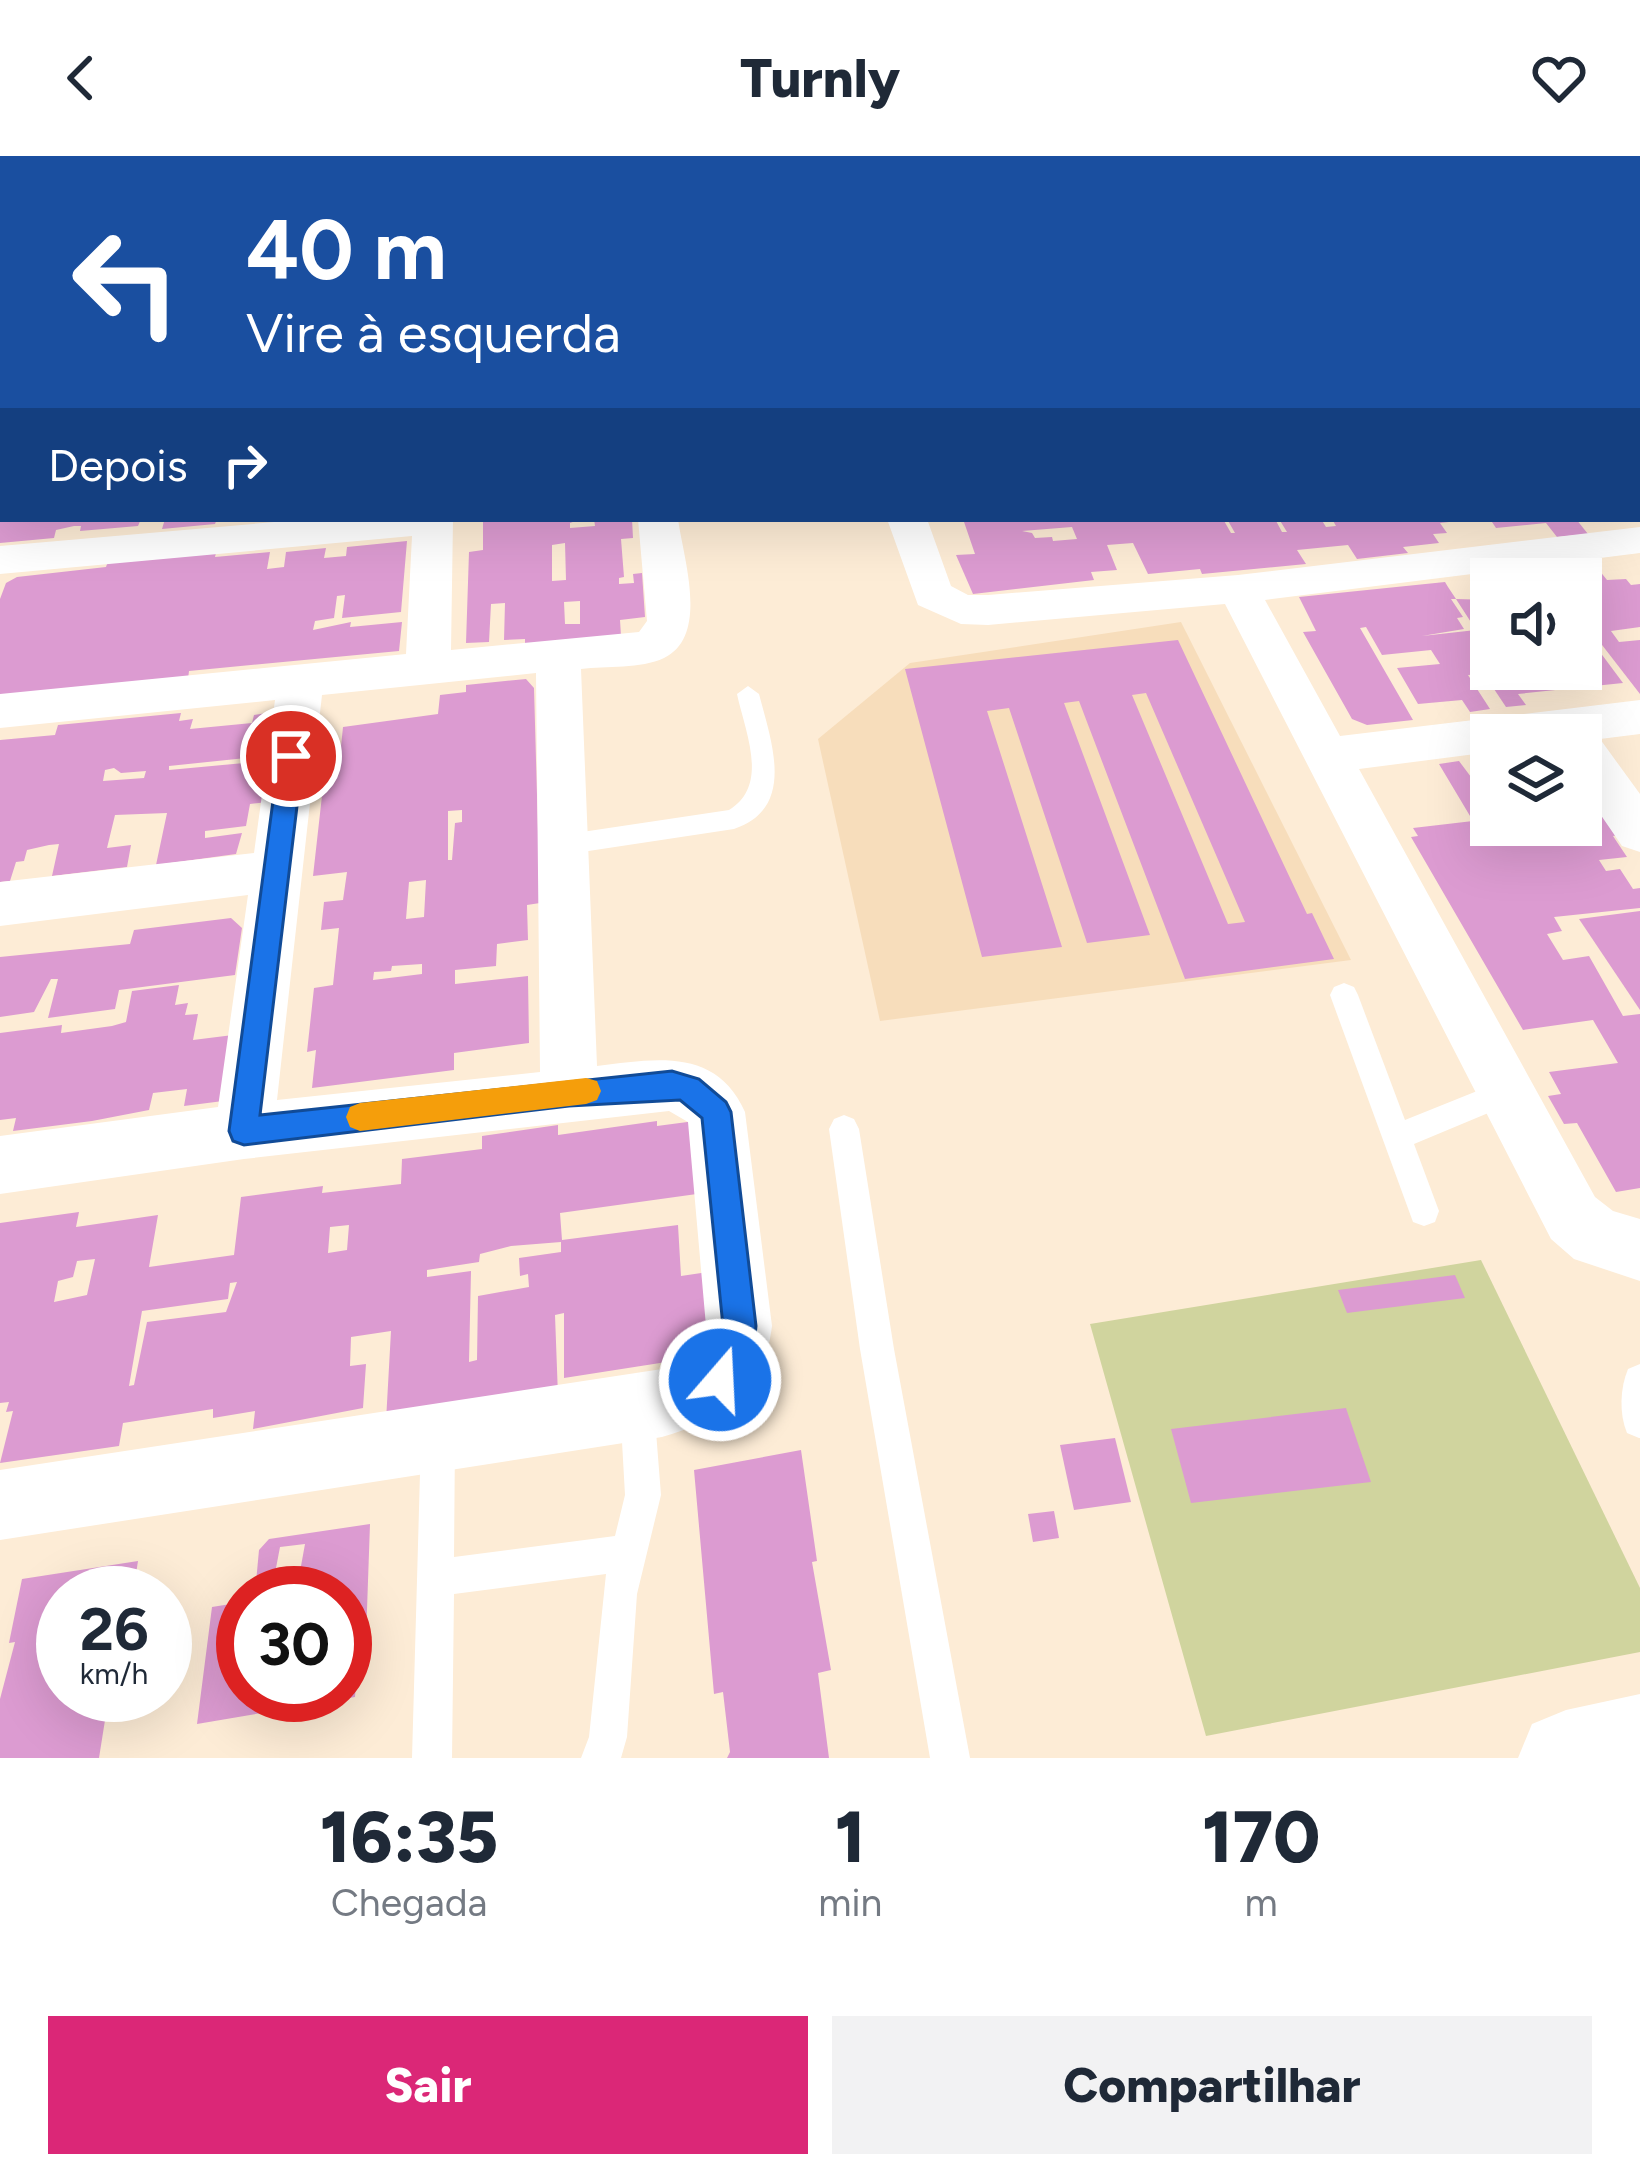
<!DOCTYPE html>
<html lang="pt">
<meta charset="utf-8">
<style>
:root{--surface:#fff;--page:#f2f2f3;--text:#1f2937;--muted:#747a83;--accent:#db2777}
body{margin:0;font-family:Figtree,sans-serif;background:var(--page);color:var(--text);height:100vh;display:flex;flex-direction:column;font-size:45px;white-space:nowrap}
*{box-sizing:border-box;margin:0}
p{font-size:39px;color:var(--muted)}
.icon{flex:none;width:66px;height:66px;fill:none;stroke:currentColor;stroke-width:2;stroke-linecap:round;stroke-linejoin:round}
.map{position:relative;height:1602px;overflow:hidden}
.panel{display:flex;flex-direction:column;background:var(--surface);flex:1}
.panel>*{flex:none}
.banner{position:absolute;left:0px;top:0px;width:1641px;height:366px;box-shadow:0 12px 48px #0002;background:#1a4fa0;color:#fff;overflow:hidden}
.fabs{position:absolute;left:1470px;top:402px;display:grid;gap:24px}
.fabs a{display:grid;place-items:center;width:132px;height:132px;border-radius:0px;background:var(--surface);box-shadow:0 12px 48px #0002;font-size:60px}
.speed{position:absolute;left:36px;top:1410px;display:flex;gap:24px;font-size:60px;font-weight:700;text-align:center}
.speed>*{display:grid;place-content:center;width:156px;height:156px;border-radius:50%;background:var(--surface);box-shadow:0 12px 48px #0002;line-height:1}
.speed small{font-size:30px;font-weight:400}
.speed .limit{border:18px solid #d22;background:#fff;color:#111}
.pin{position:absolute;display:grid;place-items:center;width:102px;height:102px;color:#fff;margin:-51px;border:6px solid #fff;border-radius:50%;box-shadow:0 3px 12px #0007}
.me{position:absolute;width:132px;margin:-66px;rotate:19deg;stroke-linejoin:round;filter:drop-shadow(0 0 9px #0008)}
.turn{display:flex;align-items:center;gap:42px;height:252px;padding:0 48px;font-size:54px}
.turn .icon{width:156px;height:156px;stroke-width:2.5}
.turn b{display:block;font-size:84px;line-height:102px}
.then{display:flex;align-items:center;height:114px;padding:0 48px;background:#0003;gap:24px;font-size:45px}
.eta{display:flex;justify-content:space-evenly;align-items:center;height:204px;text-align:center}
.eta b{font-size:72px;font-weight:800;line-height:84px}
.button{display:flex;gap:24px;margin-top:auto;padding:24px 48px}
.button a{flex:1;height:138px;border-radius:0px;background:var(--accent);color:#fff;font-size:48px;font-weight:800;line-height:138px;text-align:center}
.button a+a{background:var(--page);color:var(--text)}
header{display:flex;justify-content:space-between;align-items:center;height:156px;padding:0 48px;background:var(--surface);font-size:54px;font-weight:800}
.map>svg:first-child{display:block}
</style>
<header><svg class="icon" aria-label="back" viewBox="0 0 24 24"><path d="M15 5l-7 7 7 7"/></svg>Turnly<svg class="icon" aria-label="heart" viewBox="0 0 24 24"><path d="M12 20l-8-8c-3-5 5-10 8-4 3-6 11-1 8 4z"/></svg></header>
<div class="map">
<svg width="1640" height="1602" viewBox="0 0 1640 1602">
<rect width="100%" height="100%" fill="#fdecd6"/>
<!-- built -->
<path fill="#f7ddbb" d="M1181,466L1351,804L880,865L818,583L910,507Z"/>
<!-- green -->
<path fill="#d0d49e" d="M1481,1104L1640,1432V1496L1206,1580L1090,1168Z"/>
<!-- building -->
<g fill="#dc9bd1" fill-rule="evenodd">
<path d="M0,363H141L138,370L80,375L81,370H74L56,374L54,382L0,387Z"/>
<path d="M165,363H217L215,368L162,373Z"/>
<path d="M483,363H581L570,367V372L595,370L594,363H632L633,382L621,383L624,421L619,422V428L634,427L633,418L642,417L645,461L620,464L621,480L525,489V483L504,484L505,447L491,448L489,486L466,487L469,396L483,394ZM565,387L566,424L552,425V389ZM580,445V468H565L564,446Z"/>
<path d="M963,363H1223L1231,377H1235L1227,363H1275L1282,376H1287L1279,363H1321L1326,371L1336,370L1332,363L1449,366L1440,367L1447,377L1433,378L1439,387L1403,391L1408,397L1357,403L1348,389L1297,394L1306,408L1202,418L1200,413L1148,418L1133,387L1107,389L1117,414L1091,416L1094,424L973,438L956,399L975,398ZM1072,371L1077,383L1053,385L1052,381L1035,382L1032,377L1022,375Z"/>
<path d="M1490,363H1576L1588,378L1557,381L1546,367L1496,372Z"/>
<path d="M407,385L401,456L342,462L345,439L337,440L334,462L315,465L313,474L351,466L350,471L402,466L399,495L189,515L188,523L0,541V443L6,427L17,421L106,411L108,405L216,397L215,401L270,396L267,413L284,411L286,396L326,392L324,402L346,400L347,391Z"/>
<path d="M1595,409L1607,424L1626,423L1631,429L1640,428V471L1611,475L1619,486L1640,484V538L1592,476L1581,478V423H1552L1545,414Z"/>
<path d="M1445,426L1448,431L1456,443L1491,444V488H1486L1491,513H1581V494L1597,492L1623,527L1518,538L1526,549L1506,551L1484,518L1468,519L1490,553L1470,556L1462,544L1418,548L1397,512L1440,508L1431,494L1382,499L1366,471L1360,472L1413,564L1367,569L1352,563L1303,476L1316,475L1299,441ZM1451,443H1456L1476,474L1422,480L1464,473L1457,462L1463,461Z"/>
<path d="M1178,484L1307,758L1312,757L1334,803L1185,823L1079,545L1064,547L1150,779L1087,787L1009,552L987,555L1062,791L982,801L905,513ZM1146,537L1245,766L1228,768L1132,539Z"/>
<path d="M526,523L534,532L540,747L527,749L528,784L497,788L496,810L455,814V828L528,820L529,887L454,897V914L312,932L316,894L307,896L314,832L333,829L339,772L321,774L324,746L343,744L347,716L313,720L324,622L338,620L343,571L438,558L440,539L466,536V529ZM462,654V666L455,667L452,704H448V655ZM426,724L424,761L406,763L409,726ZM422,808V818L373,824L374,816L391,815L392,810Z"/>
<path d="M273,556L265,600L277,599L269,646L250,648L246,670L205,675V682L242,677L236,698L156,709L167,657L115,659L107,692L131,689L127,711L52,720L59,688L49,689L27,694L24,705L16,706L10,725L0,726V584L55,579L58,569L181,557L179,565L193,563L190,573L252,567L254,559ZM246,602L244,607L169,614V610ZM114,612L121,617L146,615L144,622L103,625L105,614Z"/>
<path d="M1459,605L1477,629L1488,627L1480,611L1491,610V669H1581V633L1591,648L1602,646L1624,678L1613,680L1627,701L1599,704L1606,715L1620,713L1633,733L1640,732V752L1554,761L1562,775L1547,778L1563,804L1589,800L1623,860L1640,858V1032L1616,1036L1577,967L1564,968L1548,940L1561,938L1549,916L1618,907L1593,864L1523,874L1411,681L1418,680L1413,672L1473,665L1439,608Z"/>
<path d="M1640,755V854L1579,763Z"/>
<path d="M231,762L242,772L235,819L119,834L115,853L48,862L58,823H51L34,856L0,861V801L130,788L134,774Z"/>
<path d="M179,829L175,849L188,847L185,859L198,858L193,884L233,879L223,945L184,950L187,933L153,937L149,954L92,965L13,975L16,962L0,964V877L62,869L61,877L112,870L126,866L132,835Z"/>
<path d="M657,965V970L695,965L704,1037L560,1057L562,1084L678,1069L681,1120L708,1116L714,1182L692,1202L564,1222V1157L555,1159L558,1240L386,1265L391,1175L351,1181L350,1210L366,1208L363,1252L253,1273L255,1255L213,1262V1253L123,1267L119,1290L0,1307L13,1255L6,1256L9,1246L0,1247V1067L79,1056L76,1071L158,1059L149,1111L234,1099L241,1041L323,1030L322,1037L401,1028L402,1003L482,993V980L558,969V979ZM349,1069L347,1094L328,1097L330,1071ZM561,1086V1096L519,1102L520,1120L528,1118L529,1131L478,1140L477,1204L469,1206L471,1115L427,1121V1114L479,1106L480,1098L511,1090ZM95,1103L87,1139L54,1146L58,1125L73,1121L77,1105ZM237,1126L226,1156L147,1166L134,1229L129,1230L142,1155L228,1143L230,1127Z"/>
<path d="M1455,1119L1465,1142L1347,1157L1338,1134Z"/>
<path d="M1346,1252L1371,1326L1191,1347L1171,1273Z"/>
<path d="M1115,1282L1131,1346L1074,1354L1060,1289Z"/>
<path d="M801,1294L817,1405L812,1406L831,1514L818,1517L829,1602H727L730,1596L723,1536L714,1538L694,1314Z"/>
<path d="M1054,1355L1059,1382L1033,1386L1028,1358Z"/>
<path d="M370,1368L366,1482L359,1484L355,1541L197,1568L212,1451L243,1446V1539H345V1437H255L259,1394L269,1383ZM305,1388L301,1410L276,1412L280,1391Z"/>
<path d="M138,1405L133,1437H63V1539H109L99,1602H0V1543L15,1486L9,1487L22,1423Z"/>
</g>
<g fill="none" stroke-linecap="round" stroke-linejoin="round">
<!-- lane -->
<g fill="#fff" fill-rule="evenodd">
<path d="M748,530L759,538C771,585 797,652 734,673L562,699L553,696L549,689L553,682L562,679L729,654C770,629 745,576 737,538Z"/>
<path d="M1344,827L1354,831L1358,839L1405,964L1507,923L1517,927L1522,936L1517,945L1414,988L1439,1055L1435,1066L1424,1070L1413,1066L1409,1055L1330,839L1334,831Z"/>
<path d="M844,959L854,963L859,973L894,1193L970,1602H930L860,1193L829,973L834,963Z"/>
<path d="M1640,1208V1282H1639L1627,1277C1619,1258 1620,1232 1628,1213Z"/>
<path d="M637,1233L649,1238L654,1250L661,1339L637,1438L627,1581L621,1602H581L589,1581L606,1418L454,1438L452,1602H412L421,1282L426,1270L438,1265L450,1270L455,1282L454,1401L615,1380L625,1339L620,1250L625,1238Z"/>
</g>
<!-- street -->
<g fill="#fff" fill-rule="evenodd">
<rect x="916" y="0" width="30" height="3"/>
<rect x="0" y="269" width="3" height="22"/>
<rect x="1638" y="276" width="2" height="24"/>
<path d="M309,363H453L451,494L639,476L647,465L638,363H678C683,401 710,480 664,502C641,513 606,510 581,513L597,910C655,903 716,891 745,956L772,1170C762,1245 729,1260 662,1281L0,1384V1314L662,1213C688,1205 702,1198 706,1170L688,966L669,955L244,1003L0,1038V980L218,951L248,739L0,770V726L254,697L275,544L0,572V538L406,498L412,380L0,418V390ZM536,517L540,916L277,944L322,539Z"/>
<path d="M887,363H927L951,430L968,439H988L1238,419L1640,371V397L1265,444L1340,580L1640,544V578L1600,583L1640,638V696L1622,690L1581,630V579H1491V596L1359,613L1595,1041L1613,1055L1640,1063V1125L1574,1103L1551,1083L1225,448L988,469L961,468L918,449Z"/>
</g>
<!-- secondary -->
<path fill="#fff" fill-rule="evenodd" d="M1640,1538V1602H1518L1532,1568L1566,1554Z"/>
<!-- highway -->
<g fill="#fff" fill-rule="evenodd">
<path d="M0,0L16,3H3V21Z"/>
<path d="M1623,0H1640V15L1638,3H1621Z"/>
<rect x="1638" y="80" width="2" height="24"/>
<rect x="0" y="86" width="3" height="24"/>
</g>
</g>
<!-- route -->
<path fill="#1a73e8" stroke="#114b97" stroke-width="3" d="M291,591L303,600L260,959L672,915L699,923L726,946L731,956L756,1170C754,1197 748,1229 720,1241L708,1236L703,1224L721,1193L723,1170L702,962L680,944L569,950L244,989L233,985L229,975L279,600Z"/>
<!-- slow -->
<path fill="#f59e0b" d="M586,922L597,925L601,935L597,944L586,948L360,975L350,971L346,961L350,951L360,947Z"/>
</svg>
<div class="fabs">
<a><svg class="icon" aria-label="sound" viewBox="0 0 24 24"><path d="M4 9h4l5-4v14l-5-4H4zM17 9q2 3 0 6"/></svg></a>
<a><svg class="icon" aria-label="layers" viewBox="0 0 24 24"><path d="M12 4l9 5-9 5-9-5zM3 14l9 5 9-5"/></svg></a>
</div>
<div class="speed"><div>26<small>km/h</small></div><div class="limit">30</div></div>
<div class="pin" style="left:291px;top:600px;background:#d93025"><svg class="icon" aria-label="arrive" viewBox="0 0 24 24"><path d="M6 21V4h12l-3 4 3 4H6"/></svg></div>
<svg class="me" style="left:720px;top:1224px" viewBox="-20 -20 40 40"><circle r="17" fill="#1a73e8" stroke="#fff" stroke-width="3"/><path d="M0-11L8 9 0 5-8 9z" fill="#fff"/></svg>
<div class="banner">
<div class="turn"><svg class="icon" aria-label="left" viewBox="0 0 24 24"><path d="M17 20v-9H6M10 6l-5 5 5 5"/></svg><div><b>40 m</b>Vire à esquerda</div></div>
<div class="then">Depois<svg class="icon" aria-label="right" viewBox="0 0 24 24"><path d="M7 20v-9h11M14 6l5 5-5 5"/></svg></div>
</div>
</div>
<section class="panel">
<div class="eta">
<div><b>16:35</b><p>Chegada</p></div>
<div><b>1</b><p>min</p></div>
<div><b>170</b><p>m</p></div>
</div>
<div class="button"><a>Sair</a><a>Compartilhar</a></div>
</section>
